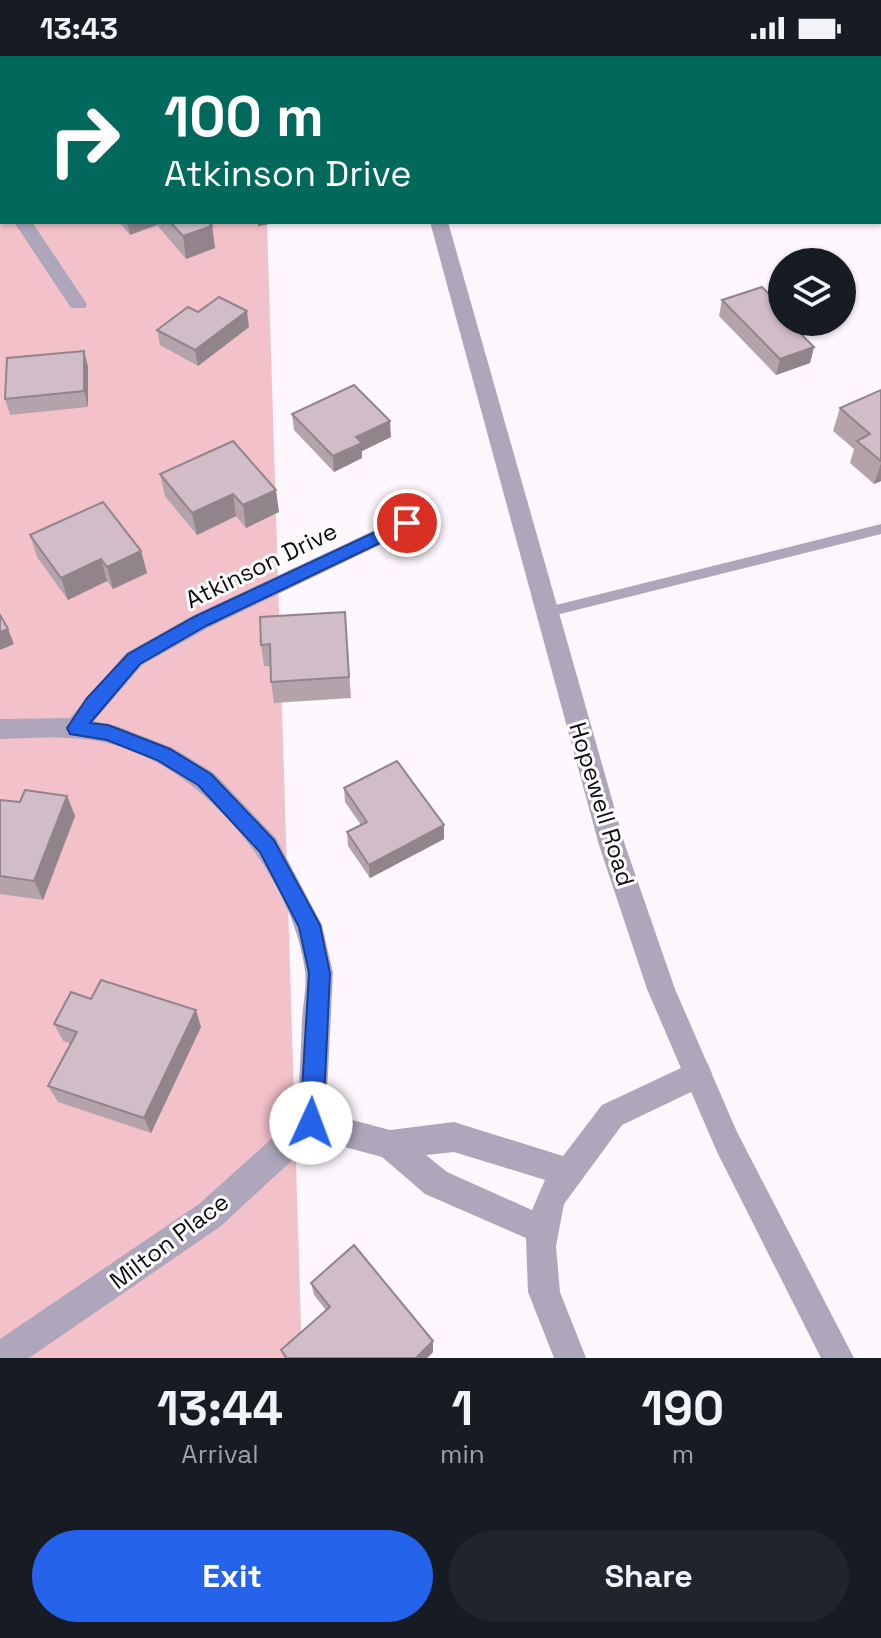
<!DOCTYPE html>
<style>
:root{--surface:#171b24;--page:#20242c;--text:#f1f3f6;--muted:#9ea1a6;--accent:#2563eb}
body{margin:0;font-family:"Space Grotesk",sans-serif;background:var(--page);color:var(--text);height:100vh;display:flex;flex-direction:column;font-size:30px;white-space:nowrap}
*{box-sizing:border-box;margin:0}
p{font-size:26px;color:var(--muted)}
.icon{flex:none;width:44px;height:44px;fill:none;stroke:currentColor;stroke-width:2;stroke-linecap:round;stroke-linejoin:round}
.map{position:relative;height:1302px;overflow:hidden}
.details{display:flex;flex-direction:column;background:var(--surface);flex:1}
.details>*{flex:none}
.top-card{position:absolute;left:0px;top:0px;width:882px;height:168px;box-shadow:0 2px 6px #0004;background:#00695c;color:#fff;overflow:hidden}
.buttons{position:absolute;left:768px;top:192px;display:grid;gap:16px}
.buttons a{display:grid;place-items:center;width:88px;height:88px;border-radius:50%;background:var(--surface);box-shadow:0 2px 6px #0004;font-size:40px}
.pin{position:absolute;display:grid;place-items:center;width:68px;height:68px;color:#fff;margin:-34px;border:4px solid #fff;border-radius:50%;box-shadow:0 2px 8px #0007}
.me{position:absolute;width:88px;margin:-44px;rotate:2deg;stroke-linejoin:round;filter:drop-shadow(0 0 6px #0008)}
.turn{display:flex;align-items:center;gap:28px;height:168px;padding:0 32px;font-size:36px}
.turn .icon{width:104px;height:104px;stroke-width:2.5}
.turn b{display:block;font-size:56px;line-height:68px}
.eta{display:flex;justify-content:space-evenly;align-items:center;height:136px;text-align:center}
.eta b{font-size:48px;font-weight:700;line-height:56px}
.button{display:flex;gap:16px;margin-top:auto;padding:16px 32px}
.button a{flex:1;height:92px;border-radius:48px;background:var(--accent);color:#fff;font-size:32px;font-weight:700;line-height:92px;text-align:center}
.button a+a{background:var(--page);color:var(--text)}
.status{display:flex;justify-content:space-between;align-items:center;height:56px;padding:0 40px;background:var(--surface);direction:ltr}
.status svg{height:22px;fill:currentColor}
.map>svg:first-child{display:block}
</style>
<div class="status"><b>13:43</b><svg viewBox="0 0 49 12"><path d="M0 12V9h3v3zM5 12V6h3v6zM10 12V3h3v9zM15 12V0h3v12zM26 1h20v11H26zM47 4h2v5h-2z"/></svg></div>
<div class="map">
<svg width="881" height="1302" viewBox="0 0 881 1302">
<rect width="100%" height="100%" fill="#fef8fe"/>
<!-- green -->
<path fill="#f3c1c9" d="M0,0L20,2H2V166H267L302,1302H0Z"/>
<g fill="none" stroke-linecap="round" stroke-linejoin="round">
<!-- service -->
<path fill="#aea7bb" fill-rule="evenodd" d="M881,468V478L548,561L541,556L548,551Z"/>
<!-- minor -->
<g fill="#aea7bb" fill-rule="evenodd">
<rect x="0" y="134" width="2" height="10"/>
<path d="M14,166H32L87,248L85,252H71Z"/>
<path d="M407,459L415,462L418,467L415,472L208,572L142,609L94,665L117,670L173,692L214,717L276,782L322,869L333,917L326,1057L390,1074L454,1066L563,1100L602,1049L698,1004L708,1008L712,1018L708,1028L622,1069L564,1148L556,1190L560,1236L586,1302H554L528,1236L526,1182L425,1138L382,1101L315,1083L221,1170L29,1302H0V1283L199,1148L297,1060C299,1028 301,996 302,963C303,948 307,930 305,915C293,819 200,706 103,686C69,679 35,682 0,683V663L70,662L126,597L192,560ZM454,1096L545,1124L532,1154L447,1116L426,1099Z"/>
</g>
<!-- tertiary -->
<g fill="#aea7bb" fill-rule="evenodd">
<path d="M352,0H368L369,2H353Z"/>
<path d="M430,166H448L625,789L675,933L737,1076L854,1302H821L717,1096L647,933L599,789Z"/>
</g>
</g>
<!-- wall -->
<g fill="#b4a3ab">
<path d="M119,166H208L212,170L215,192L186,203L157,169L130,179Z"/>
<path d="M722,244L782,266H795L794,271L814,291L810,307L776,319L719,260Z"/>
<path d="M198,256L249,271L198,310L160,289L157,274Z"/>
<path d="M84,295L88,311V351L10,359L5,343Z"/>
<path d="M881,334V425L874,428L850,407L854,393L833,375L840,352Z"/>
<path d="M292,358L391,381L362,395V402L334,416L294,374Z"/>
<path d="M233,385L279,456L246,472L236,460L197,479L165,440L160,418Z"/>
<path d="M30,479L141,495L147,517L113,533L107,525L68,544L37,501Z"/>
<path d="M345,556L351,642L274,647L271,626L270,610H264L261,589Z"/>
<path d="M344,732L444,783L370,822L348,790L347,776L361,769L345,746Z"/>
<path d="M67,740L75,760L43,844L0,838V744L20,746Z"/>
<path d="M91,943L201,971L151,1077L58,1046L48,1030L71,988L63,985L54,968Z"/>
<path d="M311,1227L433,1285V1296L427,1302H284L281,1294L326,1254L314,1239Z"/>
</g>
<!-- shaded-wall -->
<g fill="#92848b">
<path d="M127,166H156L157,169L130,179Z"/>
<path d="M258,166H280L258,170Z"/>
<path d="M212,170L215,192L186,203L183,180Z"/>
<path d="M247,255L249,271L198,310L195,294Z"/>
<path d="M814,291L810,307L776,319L780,303Z"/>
<path d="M84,295L88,311V351L84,335Z"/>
<path d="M390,365L391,381L362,395V402L334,416L333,400L356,381Z"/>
<path d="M881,407V425L874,428Z"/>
<path d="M276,434L279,456L246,472L243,449Z"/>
<path d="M233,438L236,460L197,479L192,457Z"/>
<path d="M141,495L147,517L113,533L107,511Z"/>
<path d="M101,503L107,525L68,544L61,522Z"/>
<path d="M8,573L14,588L0,594V576Z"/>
<path d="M67,740L75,760L43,844L34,825Z"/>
<path d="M444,769V783L370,822L369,809Z"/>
<path d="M196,954L201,971L151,1077L144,1062Z"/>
<path d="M433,1285V1296L427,1302H416Z"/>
</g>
<!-- building -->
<g fill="#d1bdc7" stroke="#92848b" stroke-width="2">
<path d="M160,0H221L223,2H152Z"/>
<path d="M2,43V55L0,52V44Z"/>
<path d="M170,166H208L212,170L183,180Z"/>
<path d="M762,231L782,251V266H789L814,291L780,303L722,244Z"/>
<path d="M219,241L247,255L195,294L157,274L188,251L198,256Z"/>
<path d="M84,295V335L5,343L7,302Z"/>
<path d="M354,329L390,365L356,381L362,387L333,400L292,358Z"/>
<path d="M881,334V405L857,385L870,378L840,352Z"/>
<path d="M233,385L276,434L243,449L233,438L192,457L160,418Z"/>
<path d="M103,446L141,495L107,511L101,503L61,522L30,479Z"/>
<path d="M345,556L349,621L271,626L270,588L261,589L260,561Z"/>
<path d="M0,559L8,573L0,576Z"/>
<path d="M397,705L444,769L369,809L347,776L367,766L344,732Z"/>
<path d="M25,734L67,740L34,825L0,820V744L20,746Z"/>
<path d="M101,924L196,954L144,1062L48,1030L77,976L54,968L71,936L91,943Z"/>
<path d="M354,1189L433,1285L416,1302H287L281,1294L330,1251L311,1227Z"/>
</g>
<!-- route -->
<path fill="#2563eb" stroke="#184099" stroke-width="2" d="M407,461L413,463V471L206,570L140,608L90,667L108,669L170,693L211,718L274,784L320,869L330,917L323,1067L319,1074L311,1078L304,1074L300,1067L309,917L299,871L260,796L198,729L157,704L107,684L70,678L67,672L87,642L128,598L194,561Z"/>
<g text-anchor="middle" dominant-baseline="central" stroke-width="6" stroke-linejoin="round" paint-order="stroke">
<!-- street labels -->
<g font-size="24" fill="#110c12" stroke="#fff">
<text transform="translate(261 509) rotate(-26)">Atkinson Drive</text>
<text transform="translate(602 748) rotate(73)">Hopewell Road</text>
<text transform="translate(169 1185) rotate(-37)">Milton Place</text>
</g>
</g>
</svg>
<div class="buttons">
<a><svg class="icon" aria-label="layers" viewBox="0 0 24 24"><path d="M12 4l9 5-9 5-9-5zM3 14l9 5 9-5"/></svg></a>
</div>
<div class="pin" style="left:407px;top:467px;background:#d93025"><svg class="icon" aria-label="arrive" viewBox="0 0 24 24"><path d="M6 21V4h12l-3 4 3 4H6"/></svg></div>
<svg class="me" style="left:311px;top:1067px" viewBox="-20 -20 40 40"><circle r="19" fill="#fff"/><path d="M0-13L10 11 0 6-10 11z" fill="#2563eb"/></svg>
<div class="top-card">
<div class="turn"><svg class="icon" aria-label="right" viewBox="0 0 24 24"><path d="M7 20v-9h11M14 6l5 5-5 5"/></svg><div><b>100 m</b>Atkinson Drive</div></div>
</div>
</div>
<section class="details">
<div class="eta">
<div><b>13:44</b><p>Arrival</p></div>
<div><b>1</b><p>min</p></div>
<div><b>190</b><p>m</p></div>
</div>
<div class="button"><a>Exit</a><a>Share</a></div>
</section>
